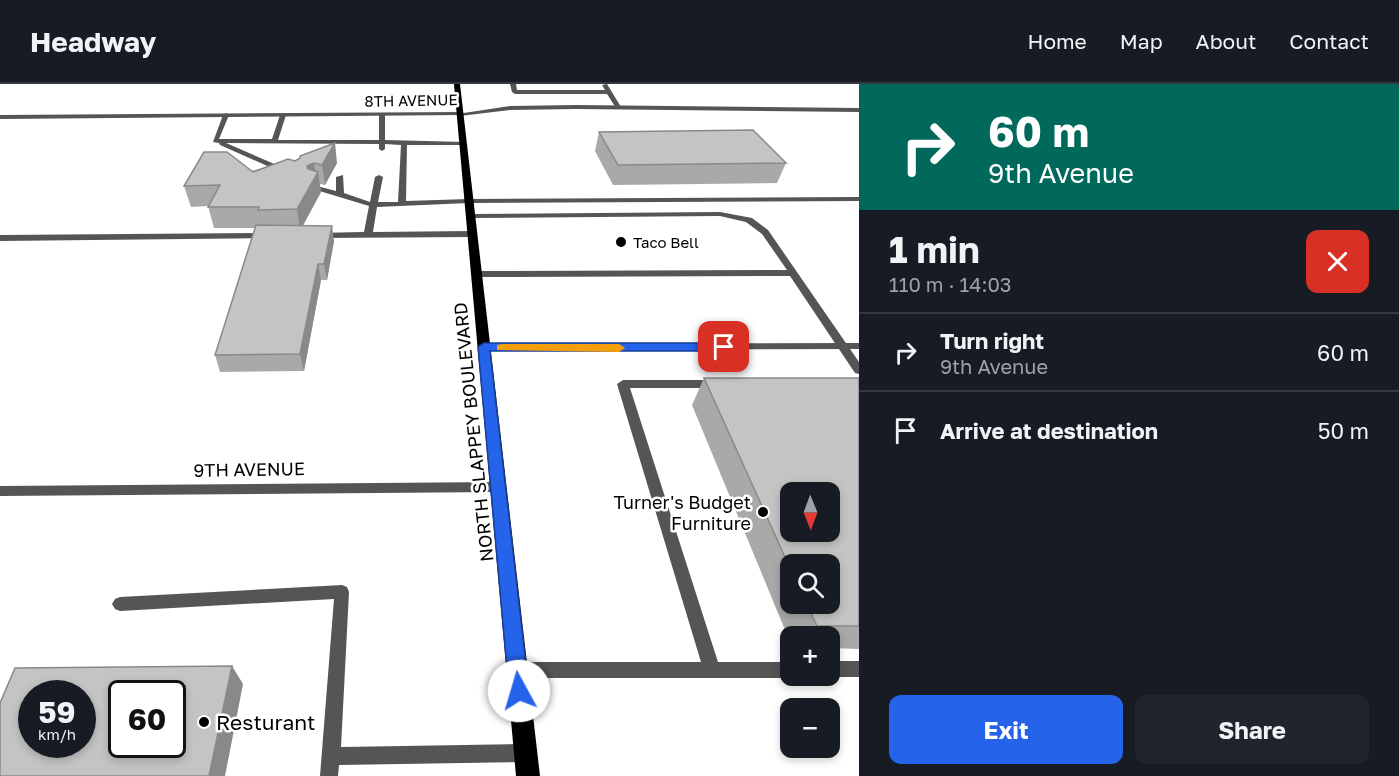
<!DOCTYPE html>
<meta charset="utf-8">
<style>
:root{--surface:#171b24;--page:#20242c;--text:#f1f3f6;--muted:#9ea1a6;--line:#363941;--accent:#2563eb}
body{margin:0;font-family:"Golos Text",sans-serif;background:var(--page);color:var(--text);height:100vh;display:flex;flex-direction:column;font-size:22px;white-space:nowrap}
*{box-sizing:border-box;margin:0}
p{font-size:20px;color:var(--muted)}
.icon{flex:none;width:33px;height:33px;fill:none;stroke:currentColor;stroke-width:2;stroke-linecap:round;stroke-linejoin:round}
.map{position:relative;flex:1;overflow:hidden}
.details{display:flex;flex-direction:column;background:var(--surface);width:540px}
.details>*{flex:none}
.top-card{background:#00695c;color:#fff;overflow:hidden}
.needle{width:39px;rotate:179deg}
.buttons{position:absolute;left:780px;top:398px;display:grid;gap:12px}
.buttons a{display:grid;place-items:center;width:60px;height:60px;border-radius:12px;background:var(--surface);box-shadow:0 3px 9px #0003;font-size:30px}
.speed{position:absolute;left:18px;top:596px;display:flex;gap:12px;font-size:30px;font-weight:700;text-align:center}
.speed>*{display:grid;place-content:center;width:78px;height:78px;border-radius:50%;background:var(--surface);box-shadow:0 3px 9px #0003;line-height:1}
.speed small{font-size:15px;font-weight:400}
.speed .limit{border:3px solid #111;border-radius:9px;background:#fff;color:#111}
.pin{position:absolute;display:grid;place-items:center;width:51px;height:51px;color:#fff;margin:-26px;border-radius:12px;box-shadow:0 3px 9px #0006}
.me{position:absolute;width:66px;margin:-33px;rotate:354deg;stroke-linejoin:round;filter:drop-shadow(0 0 4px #0008)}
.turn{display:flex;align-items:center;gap:21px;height:126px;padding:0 30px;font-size:27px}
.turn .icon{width:78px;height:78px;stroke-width:2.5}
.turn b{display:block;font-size:42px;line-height:51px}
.round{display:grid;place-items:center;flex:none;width:63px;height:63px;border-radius:12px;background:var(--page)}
.overview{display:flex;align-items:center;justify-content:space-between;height:102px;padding:0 30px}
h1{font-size:36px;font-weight:700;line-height:45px}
.primary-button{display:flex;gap:12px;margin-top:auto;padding:12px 30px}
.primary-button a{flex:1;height:69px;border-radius:12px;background:var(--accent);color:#fff;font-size:24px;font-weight:700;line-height:69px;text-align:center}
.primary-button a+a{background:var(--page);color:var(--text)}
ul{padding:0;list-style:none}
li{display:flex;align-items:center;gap:18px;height:78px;padding:0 30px;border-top:2px solid var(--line)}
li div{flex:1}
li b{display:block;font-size:22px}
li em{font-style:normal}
header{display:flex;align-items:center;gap:36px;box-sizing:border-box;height:84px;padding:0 30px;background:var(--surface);border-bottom:2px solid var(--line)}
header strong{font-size:28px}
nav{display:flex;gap:33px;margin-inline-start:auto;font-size:21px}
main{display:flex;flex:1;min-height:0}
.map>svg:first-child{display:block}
</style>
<header>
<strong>Headway</strong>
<nav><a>Home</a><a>Map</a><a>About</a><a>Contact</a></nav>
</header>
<main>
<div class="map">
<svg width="859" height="692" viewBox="0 0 859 692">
<rect width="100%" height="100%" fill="#fff"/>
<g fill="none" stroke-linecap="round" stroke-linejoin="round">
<!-- service -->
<g fill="#555" fill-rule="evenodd">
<path d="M510,0H516L517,6H605L602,1L607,0L621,23L616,24L607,10H515L512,8Z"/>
<path d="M226,29L229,31L219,55H272L280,31L283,29L286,31L278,56H379V31L382,29L385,31V56L465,58L466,59L463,61H407L406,117L469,115L859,113V117L469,119L377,123L373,148L472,147L476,150L472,153L318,154L315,153V149L364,148L369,122L313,105V101L336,107V93L343,91L344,109L370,118L375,93L379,91L383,93L378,118H398L401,61L385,60V65L382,67L379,65V60L226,59L286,85V89H283L220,61L219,59L213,58L223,31Z"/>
<path d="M720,128L752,134L768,146L859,278V290L855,289L790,192L476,193L471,190L476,187L787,186L762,150L746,138L720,132L470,134L466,132L470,130Z"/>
<path d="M267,149L270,150V154L0,157V151Z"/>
<path d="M623,296H715L721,300L715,304H630L718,578H790V591L796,592L790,594H517L511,592L509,586L511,580L517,578H701L617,300Z"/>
<path d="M342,501L347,503L349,508L341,663L525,660L531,663L534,669L531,675L525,678L339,681L338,692H320L334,515L120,527L115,525L112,520L115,515L120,513Z"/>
<path d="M830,577H859V593H830L825,591H830Z"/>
</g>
<!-- minor -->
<g fill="#555" fill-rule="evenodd">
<path d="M576,21L859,24V28L576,25L510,26L460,32L457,30L510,22Z"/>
<path d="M859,259V265L484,266L479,263L484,260Z"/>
<path d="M498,398L503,399L505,403L503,407L498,408L0,412V402Z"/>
</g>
<!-- tertiary -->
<path fill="#555" fill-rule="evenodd" d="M460,28L462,31L0,35V31Z"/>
<!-- primary -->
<path fill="#000" fill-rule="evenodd" d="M454,0H460L540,692H516Z"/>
</g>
<!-- wall -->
<g fill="#a9a9a9" fill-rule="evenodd">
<path d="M599,48L786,79L777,99L613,101L595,67Z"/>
<path d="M295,77L337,79L325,101L320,100L321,108L303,142L334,157L327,196H321L304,287L220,288L215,271L255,144H214L208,122L191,123L184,102Z"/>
<path d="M704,294H859V565L830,564V552H790V558L692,321ZM790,480L830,519H790Z"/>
</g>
<!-- shaded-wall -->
<g fill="#898989">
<path d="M335,59L337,79L325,101L322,81Z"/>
<path d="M314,79L316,93L318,88L321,108L300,146L297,125L307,82Z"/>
<path d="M332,142L334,157L327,196L324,180Z"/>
<path d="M318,180L321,196L304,287L300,270Z"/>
<path d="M232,582L243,600L225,692H209Z"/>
</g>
<!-- building -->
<g fill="#c4c4c4" stroke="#898989" stroke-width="1.5" fill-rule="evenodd">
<path d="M753,46L786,79L618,81L599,48Z"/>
<path d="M335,59L322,81L314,79L307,82L308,85L318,88L297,125L258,126L259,123H208L220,101L184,102L204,68H227L253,88L288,75L295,77L300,74V72Z"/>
<path d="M256,141L332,142L324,180H318L300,270L215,271Z"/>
<path d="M704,294H859V542H817L806,519H830V480H790V484ZM790,408H830V447H790Z"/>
<path d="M232,582L209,692H0V619L15,584ZM32,609H82V660H32ZM122,609H172V660H122Z"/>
</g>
<!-- route -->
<path fill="#2563eb" stroke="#184099" stroke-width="1.5" d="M484,259H724L730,263L724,267H490L529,607L526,614L519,616L512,614L509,607L478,263Z"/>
<!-- slow -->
<path fill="#f59e0b" d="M502,260H619L625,264L619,268L497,266V261Z"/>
<!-- markers -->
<g fill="#000" stroke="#fff" stroke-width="2">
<circle cx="621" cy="158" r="6"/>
<circle cx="763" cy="428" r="6"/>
<circle cx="204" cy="638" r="6"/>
</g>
<g text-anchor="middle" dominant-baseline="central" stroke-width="5" stroke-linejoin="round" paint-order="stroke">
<!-- far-street labels -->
<g font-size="15" fill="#000" stroke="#fff">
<text transform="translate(411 16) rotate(-1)">8TH AVENUE</text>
</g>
<!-- far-poi labels -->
<g font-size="15" fill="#000" stroke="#fff" text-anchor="start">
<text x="633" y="158">Taco Bell</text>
</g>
<!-- street labels -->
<g font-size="18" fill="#000" stroke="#fff">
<text transform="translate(473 348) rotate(-96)">NORTH SLAPPEY BOULEVARD</text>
<text transform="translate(249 385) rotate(-1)">9TH AVENUE</text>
</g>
<!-- poi labels -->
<g font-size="18" fill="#000" stroke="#fff" text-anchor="end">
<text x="751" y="418">Turner's Budget<tspan x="751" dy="21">Furniture</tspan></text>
</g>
<!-- near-poi labels -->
<g font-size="21" fill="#000" stroke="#fff" text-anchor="start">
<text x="216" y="638">Resturant</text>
</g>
</g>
</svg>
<div class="buttons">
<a><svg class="needle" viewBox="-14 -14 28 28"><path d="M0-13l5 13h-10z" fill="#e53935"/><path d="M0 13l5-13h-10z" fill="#9ea1a6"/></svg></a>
<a><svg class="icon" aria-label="search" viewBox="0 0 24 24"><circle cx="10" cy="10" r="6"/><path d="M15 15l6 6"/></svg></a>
<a>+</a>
<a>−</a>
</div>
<div class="speed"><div>59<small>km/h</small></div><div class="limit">60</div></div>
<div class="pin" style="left:724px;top:263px;background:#d93025"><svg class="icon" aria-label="arrive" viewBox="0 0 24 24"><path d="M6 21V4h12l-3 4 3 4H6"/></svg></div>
<svg class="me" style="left:519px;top:607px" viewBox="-20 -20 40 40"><circle r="19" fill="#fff"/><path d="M0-13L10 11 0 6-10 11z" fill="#2563eb"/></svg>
</div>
<section class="details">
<div class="top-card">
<div class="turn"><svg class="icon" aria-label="right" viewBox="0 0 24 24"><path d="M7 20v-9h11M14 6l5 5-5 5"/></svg><div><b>60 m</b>9th Avenue</div></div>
</div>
<div class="overview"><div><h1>1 min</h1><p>110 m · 14:03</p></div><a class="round" style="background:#d93025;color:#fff"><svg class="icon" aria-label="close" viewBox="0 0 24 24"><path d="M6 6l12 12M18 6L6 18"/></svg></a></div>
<ul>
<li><svg class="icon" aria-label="right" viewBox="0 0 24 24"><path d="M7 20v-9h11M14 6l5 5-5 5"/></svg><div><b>Turn right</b><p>9th Avenue</p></div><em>60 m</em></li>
<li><svg class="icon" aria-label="arrive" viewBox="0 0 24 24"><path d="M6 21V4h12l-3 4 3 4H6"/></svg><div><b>Arrive at destination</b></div><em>50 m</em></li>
</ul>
<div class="primary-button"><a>Exit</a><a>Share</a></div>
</section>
</main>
